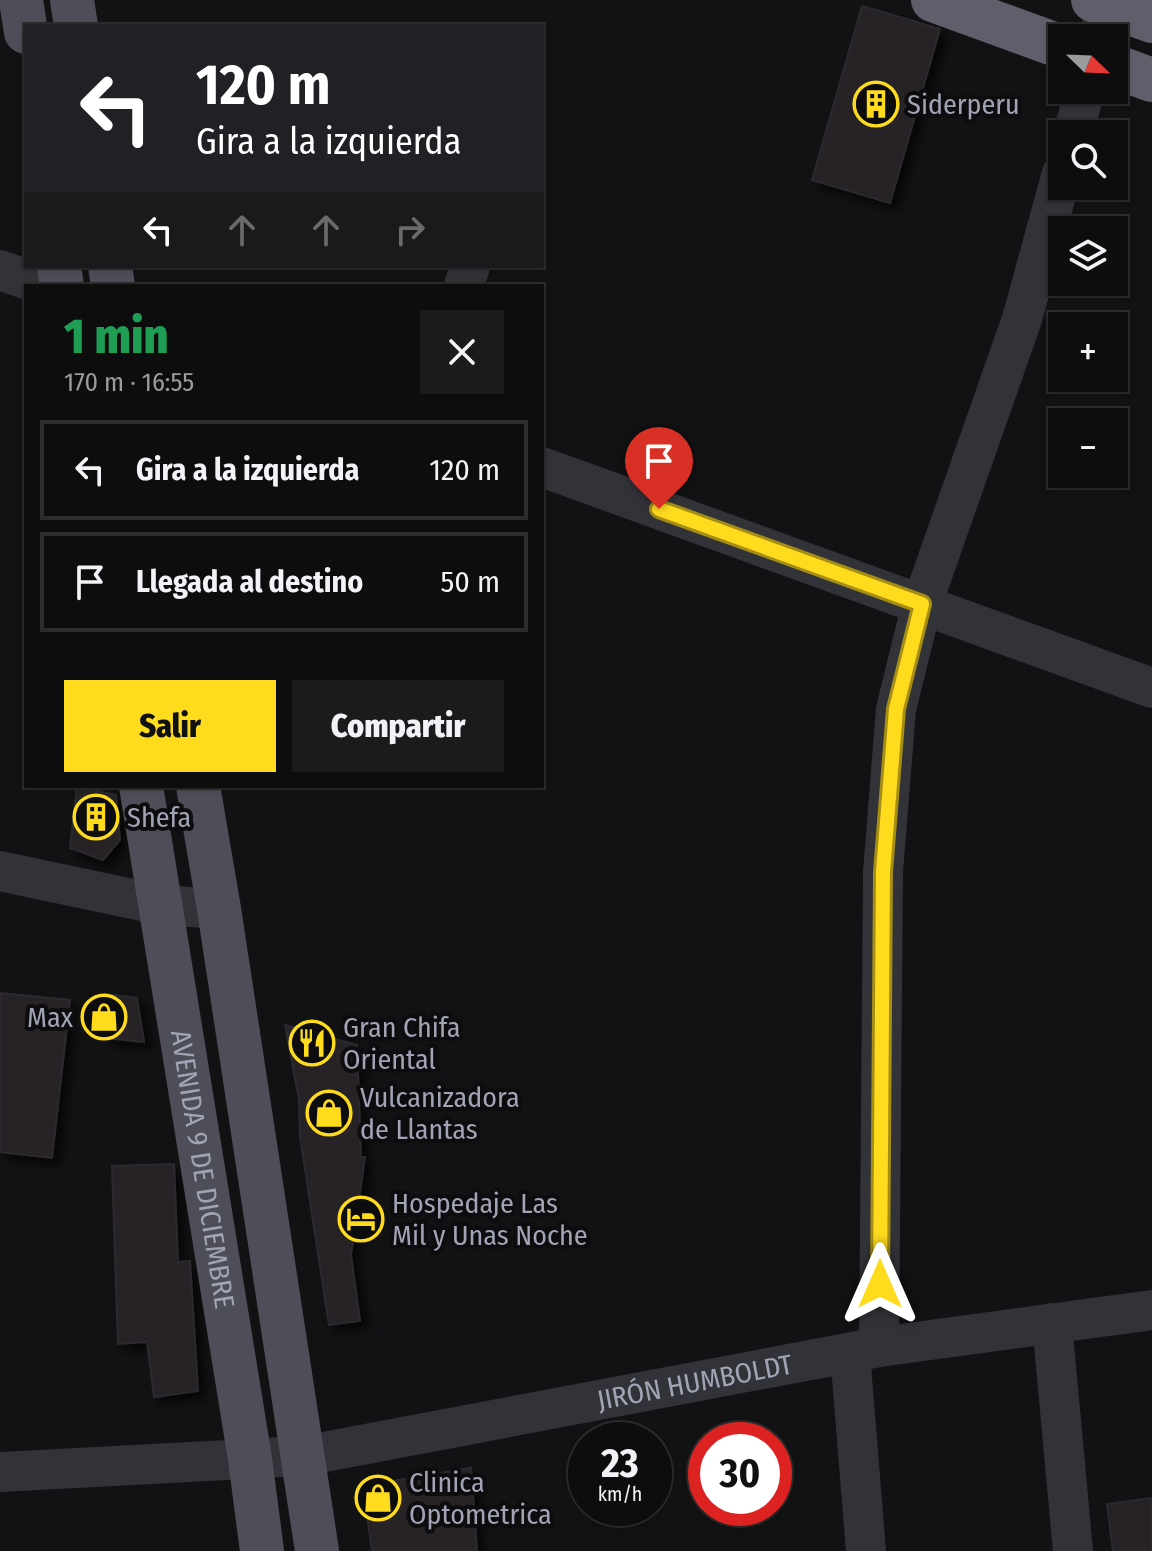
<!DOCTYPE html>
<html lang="es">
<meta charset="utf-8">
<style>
:root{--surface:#0e0d0e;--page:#1c1b1c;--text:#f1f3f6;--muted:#9b9c9e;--line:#2e2d2e;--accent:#ffdb1e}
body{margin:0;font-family:"Fira Sans Condensed",sans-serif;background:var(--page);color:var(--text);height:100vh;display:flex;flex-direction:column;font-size:30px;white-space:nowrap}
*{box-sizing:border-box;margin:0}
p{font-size:26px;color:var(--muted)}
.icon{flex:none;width:44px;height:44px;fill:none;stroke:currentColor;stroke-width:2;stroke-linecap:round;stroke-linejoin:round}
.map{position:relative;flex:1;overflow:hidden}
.drawer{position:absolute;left:24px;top:284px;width:520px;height:504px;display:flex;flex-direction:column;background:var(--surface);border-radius:0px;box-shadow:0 2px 6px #0004,0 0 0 2px var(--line)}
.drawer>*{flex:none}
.banner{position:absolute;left:24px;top:24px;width:520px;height:244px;border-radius:0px;box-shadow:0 2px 6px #0004,0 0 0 2px var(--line);background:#202124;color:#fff;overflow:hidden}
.needle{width:52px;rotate:113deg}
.fabs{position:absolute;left:1048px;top:24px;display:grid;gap:16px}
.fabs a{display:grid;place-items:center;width:80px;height:80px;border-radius:0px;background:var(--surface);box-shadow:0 2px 6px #0004,0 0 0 2px var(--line);font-size:40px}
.speed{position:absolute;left:568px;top:1422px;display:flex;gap:16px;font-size:40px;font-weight:700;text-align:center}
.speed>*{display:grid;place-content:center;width:104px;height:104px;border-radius:50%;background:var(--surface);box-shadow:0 2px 6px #0004,0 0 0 2px var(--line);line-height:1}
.speed small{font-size:20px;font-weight:400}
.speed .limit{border:12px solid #d22;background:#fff;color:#111}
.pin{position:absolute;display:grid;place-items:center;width:68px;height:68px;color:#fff;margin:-82px -34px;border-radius:50% 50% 50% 0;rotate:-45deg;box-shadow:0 0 8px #0007}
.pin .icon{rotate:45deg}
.me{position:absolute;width:88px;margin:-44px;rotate:0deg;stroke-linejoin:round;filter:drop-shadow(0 0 6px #0008)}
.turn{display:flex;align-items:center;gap:28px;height:168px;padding:0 40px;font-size:36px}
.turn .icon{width:104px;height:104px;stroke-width:2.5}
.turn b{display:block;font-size:56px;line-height:68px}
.lanes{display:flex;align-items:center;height:76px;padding:0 40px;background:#0003;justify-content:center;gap:40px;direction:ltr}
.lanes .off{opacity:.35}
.round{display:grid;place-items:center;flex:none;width:84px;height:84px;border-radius:0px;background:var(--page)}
.headline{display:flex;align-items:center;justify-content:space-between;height:136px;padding:0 40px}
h1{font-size:48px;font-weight:800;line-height:60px;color:#1e9e55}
.primary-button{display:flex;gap:16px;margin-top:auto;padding:16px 40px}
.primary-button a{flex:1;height:92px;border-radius:0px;background:var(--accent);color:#111;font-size:32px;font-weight:800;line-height:92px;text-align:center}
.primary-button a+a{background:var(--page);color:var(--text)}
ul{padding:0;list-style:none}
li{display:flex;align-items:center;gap:24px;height:100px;margin:0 16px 12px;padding:0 24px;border:4px solid var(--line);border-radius:0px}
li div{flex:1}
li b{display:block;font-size:30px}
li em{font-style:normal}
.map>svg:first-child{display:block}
</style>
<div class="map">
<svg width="1152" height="1551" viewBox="0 0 1152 1551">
<defs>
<filter id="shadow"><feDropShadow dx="7" dy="7" stdDeviation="4" flood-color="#0009"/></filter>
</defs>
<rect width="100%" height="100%" fill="#121113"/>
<!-- building -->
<g fill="#252427" stroke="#2c2b2f" stroke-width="2" filter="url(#shadow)">
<path d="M862,6L940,29L890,203L812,180Z"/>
<path d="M77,786L116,795L120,840L103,860L70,848Z"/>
<path d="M0,993L70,1000L52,1158L0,1152Z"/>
<path d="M105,994L137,998L144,1042L107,1038Z"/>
<path d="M285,1025L357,1045L361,1157H365L351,1255L360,1321L329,1325L300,1137L299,1100Z"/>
<path d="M174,1164L178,1262L190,1261L198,1391L154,1397L147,1342L118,1344L112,1166Z"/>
<path d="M471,1468L477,1551H372L363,1486Z"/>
<path d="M1152,1498V1551H1113L1107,1504Z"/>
</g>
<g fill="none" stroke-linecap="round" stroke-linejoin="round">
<!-- minor -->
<g stroke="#323239" stroke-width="40">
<path d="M1099,38L1108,0"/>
<path d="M1073,134L1085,90"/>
<path d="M0,270L45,286"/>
<path d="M464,286L470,266"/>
<path d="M542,467L1152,688"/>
<path d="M0,871L161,905L219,909"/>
<path d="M1052,1323L1073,1551"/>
<path d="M879,1347L883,872L896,709L922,604L1022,319L1062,173"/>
<path d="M850,1353L866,1551"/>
<path id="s1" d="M0,1472L303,1456L879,1347L1152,1310"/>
</g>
<!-- major -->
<g stroke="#4e4e58" stroke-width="44">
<path d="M21,0L26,32"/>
<path d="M72,0L76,26"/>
<path d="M59,266L62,286"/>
<path d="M110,266L113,286"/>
<path id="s2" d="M141,786L250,1459L262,1551"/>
<path d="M198,786L219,909L317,1551"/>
</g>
<!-- highway -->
<g stroke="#5e5f6a" stroke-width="44">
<path d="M933,0L1062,47"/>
<path d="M1093,0L1152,21"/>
<path d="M1114,66L1152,80"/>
</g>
</g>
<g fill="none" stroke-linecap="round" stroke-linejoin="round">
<!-- route casing -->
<g stroke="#a68e14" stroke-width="20">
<path id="route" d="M659,509L922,604L896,709L883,872L880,1284"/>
</g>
<!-- route -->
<use href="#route" stroke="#ffdb1e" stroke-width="14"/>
</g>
<!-- icons -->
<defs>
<g id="building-ring" transform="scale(2.3)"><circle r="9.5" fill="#0d0c0e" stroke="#ffdb1e" stroke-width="1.5"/><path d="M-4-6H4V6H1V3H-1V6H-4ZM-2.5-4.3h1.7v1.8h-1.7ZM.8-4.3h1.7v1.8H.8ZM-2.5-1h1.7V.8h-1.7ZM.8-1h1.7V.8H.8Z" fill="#ffdb1e"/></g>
<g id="shop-ring" transform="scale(2.3)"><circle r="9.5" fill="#0d0c0e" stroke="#ffdb1e" stroke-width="1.5"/><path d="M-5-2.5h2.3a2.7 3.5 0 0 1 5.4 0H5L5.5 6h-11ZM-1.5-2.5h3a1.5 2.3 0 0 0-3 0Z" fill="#ffdb1e"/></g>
<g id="restaurant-ring" transform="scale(2.3)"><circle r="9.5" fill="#0d0c0e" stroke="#ffdb1e" stroke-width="1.5"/><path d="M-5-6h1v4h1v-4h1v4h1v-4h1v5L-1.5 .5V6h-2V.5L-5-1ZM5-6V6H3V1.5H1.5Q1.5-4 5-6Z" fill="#ffdb1e"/></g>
<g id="hotel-ring" transform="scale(2.3)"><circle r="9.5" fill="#0d0c0e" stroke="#ffdb1e" stroke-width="1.5"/><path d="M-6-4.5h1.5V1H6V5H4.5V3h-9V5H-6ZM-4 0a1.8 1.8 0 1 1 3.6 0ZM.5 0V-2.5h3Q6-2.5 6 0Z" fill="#ffdb1e"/></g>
</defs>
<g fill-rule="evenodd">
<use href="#building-ring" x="876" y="104"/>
<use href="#building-ring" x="96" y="817"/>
<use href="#shop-ring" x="104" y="1017"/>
<use href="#restaurant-ring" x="312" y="1043"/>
<use href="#shop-ring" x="329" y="1113"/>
<use href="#hotel-ring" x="361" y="1219"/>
<use href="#shop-ring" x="378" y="1498"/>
</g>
<g text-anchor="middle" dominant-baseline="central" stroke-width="8" stroke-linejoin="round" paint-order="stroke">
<!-- poi labels -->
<g font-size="28" fill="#a1a4b5" stroke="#0d0c0e" text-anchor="start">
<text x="907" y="104">Siderperu</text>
<text x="127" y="817">Shefa</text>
<text x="73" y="1017" text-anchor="end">Max</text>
<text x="343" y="1027">Gran Chifa<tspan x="343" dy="32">Oriental</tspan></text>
<text x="360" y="1097">Vulcanizadora<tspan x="360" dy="32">de Llantas</tspan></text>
<text x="392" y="1203">Hospedaje Las<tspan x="392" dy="32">Mil y Unas Noche</tspan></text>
<text x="409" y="1482">Clinica<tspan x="409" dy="32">Optometrica</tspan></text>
</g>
<!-- street labels -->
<g font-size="28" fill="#a1a4b5" stroke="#0d0c0e">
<text stroke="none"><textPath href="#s2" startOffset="388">AVENIDA 9 DE DICIEMBRE</textPath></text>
<text stroke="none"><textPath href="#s1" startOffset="702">JIRÓN HUMBOLDT</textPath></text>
</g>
</g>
</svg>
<div class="fabs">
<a><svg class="needle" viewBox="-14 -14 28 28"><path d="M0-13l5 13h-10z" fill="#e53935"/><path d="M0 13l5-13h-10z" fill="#9b9c9e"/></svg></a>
<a><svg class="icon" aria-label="search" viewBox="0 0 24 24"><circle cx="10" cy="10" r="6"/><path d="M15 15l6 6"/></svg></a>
<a><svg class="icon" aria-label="layers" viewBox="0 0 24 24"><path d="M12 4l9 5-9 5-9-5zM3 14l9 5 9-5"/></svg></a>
<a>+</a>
<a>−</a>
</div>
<div class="speed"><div>23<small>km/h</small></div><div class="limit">30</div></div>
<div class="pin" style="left:659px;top:509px;background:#d93025"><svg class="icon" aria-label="arrive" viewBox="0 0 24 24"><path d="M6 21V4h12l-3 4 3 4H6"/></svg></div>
<svg class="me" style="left:880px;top:1284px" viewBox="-20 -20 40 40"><path d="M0-17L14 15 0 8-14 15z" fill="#ffdb1e" stroke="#fff" stroke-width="4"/></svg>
<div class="banner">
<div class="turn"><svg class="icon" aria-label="left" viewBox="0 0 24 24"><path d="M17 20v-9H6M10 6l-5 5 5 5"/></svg><div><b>120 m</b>Gira a la izquierda</div></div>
<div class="lanes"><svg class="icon" aria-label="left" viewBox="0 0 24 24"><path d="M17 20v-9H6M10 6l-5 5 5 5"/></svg><svg class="icon off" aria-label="ahead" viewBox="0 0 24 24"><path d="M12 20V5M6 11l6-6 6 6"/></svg><svg class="icon off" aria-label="ahead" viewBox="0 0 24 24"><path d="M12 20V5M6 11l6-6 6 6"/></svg><svg class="icon off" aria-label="right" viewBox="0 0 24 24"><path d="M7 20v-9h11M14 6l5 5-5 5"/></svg></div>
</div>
<section class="drawer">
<div class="headline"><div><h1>1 min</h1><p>170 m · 16:55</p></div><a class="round"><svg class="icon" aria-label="close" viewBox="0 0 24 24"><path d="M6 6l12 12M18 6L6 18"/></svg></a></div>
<ul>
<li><svg class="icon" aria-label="left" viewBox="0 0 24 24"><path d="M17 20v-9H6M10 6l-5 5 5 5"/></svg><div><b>Gira a la izquierda</b></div><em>120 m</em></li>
<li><svg class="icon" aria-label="arrive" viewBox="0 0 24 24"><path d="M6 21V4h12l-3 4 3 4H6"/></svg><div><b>Llegada al destino</b></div><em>50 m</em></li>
</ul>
<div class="primary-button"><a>Salir</a><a>Compartir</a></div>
</section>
</div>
